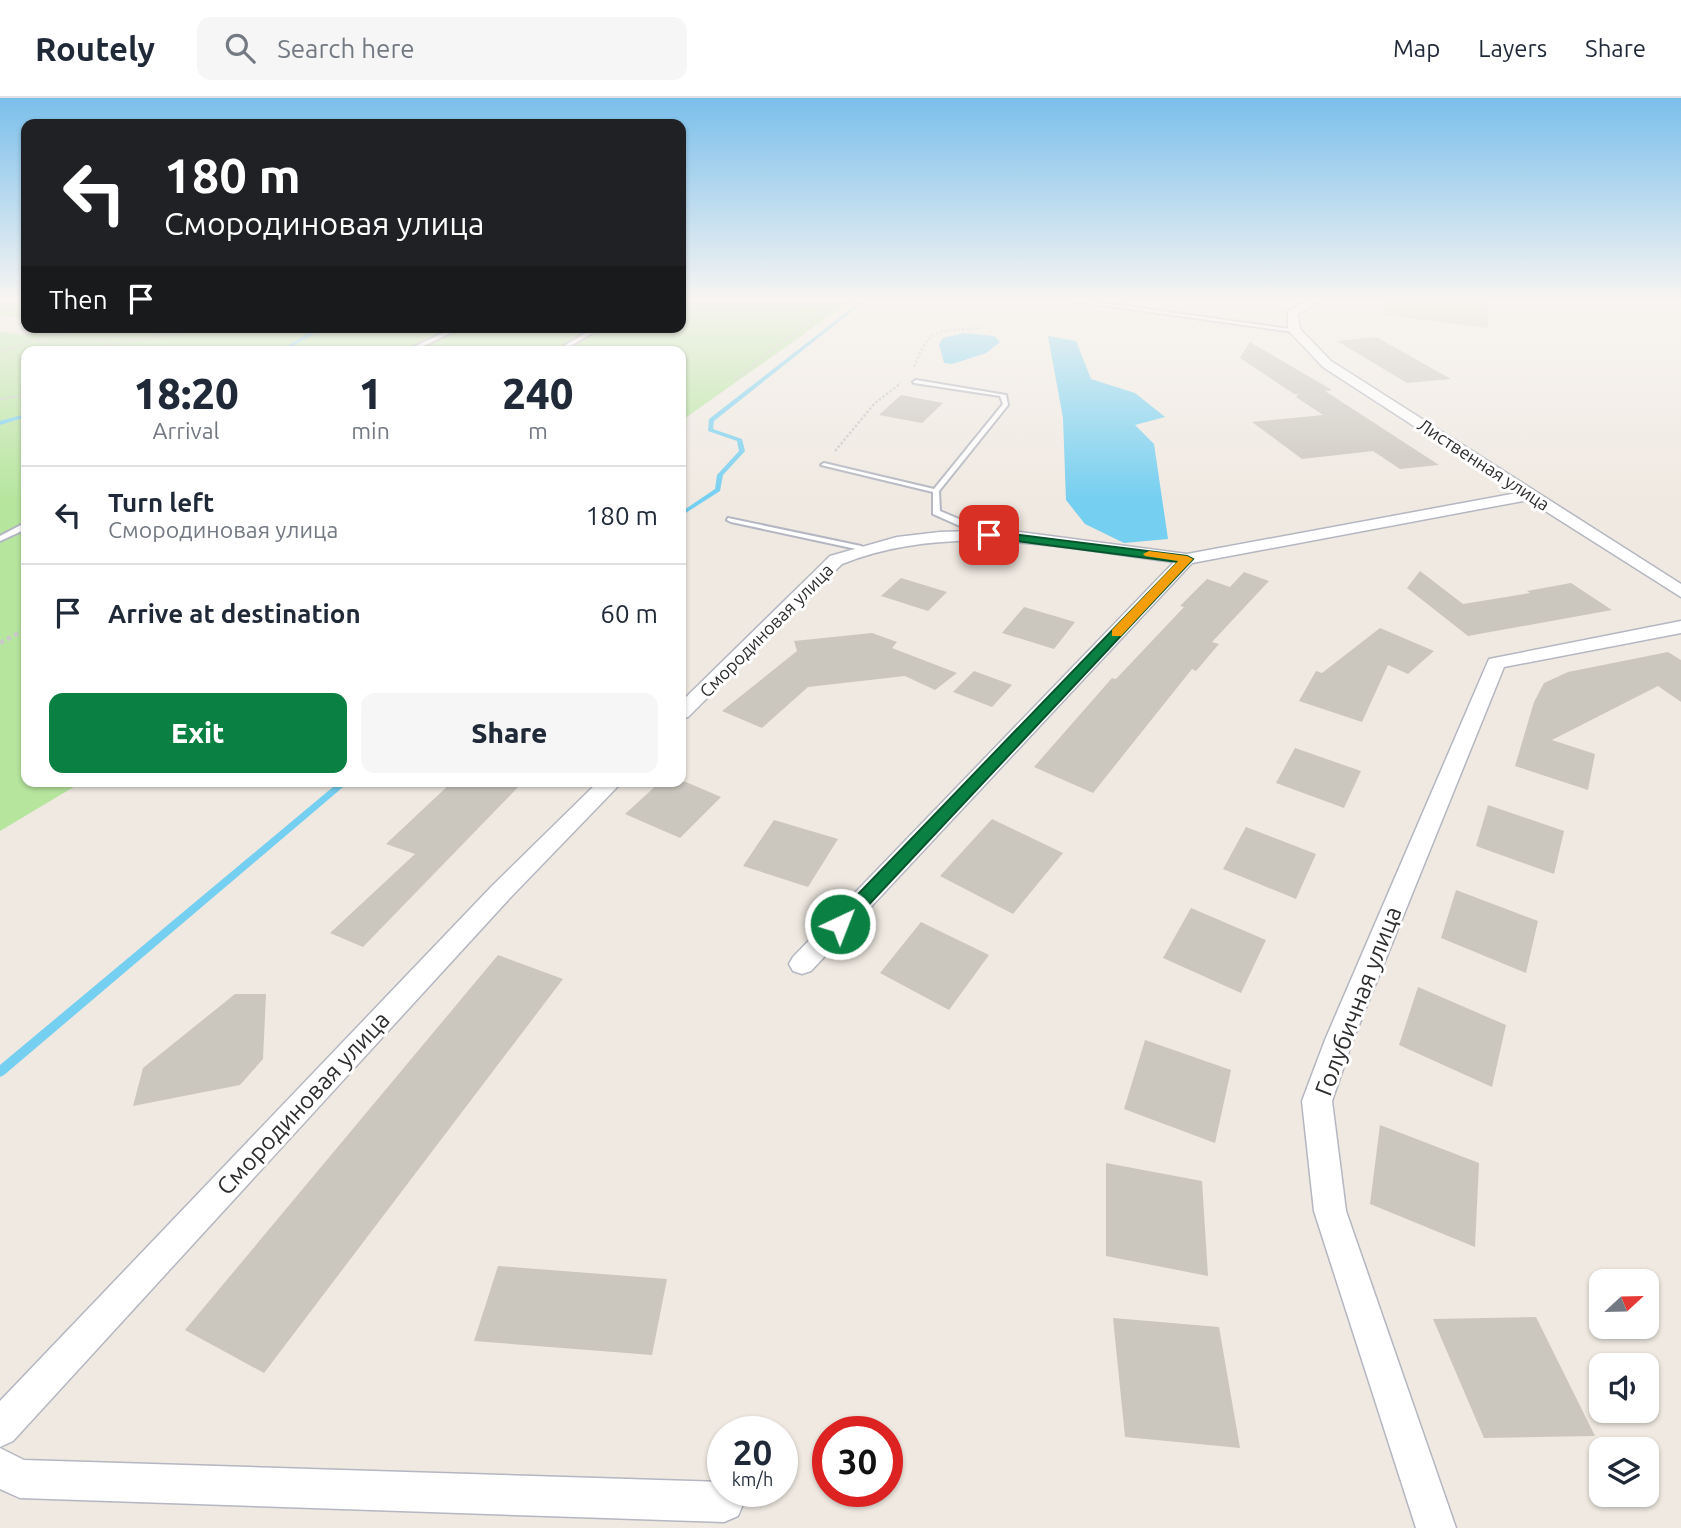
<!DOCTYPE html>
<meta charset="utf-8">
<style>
:root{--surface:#fff;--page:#f6f6f7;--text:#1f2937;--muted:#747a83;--line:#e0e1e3;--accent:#0b8043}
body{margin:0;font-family:Ubuntu,sans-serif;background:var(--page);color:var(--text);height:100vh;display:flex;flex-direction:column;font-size:26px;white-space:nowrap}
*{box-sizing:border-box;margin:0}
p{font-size:23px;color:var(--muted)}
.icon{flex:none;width:38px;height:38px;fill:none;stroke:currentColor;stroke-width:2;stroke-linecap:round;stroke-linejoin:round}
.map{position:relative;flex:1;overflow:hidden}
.sheet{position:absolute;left:21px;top:248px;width:665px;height:441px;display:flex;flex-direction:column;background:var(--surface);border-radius:14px;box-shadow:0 2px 5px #0004}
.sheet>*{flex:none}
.banner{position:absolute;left:21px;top:21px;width:665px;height:214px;border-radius:14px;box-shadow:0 2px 5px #0004;background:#202124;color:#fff;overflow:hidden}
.needle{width:46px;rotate:68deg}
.buttons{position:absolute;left:1589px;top:1171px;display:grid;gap:14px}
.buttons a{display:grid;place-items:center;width:70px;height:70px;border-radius:14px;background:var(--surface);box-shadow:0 2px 5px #0004;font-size:35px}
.speed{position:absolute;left:707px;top:1318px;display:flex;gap:14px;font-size:35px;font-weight:700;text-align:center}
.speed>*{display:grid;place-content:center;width:91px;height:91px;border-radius:50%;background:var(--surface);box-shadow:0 2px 5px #0004;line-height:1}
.speed small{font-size:18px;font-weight:400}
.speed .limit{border:10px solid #d22;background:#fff;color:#111}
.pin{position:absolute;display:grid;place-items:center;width:60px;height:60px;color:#fff;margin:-30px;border-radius:14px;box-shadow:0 4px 10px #0006}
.me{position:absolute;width:77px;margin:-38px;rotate:43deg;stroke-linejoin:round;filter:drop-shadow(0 0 5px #0008)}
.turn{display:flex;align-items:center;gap:24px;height:147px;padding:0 28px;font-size:32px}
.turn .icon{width:91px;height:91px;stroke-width:2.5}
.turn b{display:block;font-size:49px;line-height:60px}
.then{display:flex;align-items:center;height:66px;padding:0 28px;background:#0003;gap:14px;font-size:26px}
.eta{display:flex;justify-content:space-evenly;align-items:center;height:119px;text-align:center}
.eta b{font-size:42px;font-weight:800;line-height:49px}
.action{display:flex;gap:14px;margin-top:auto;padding:14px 28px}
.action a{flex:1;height:80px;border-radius:14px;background:var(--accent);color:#fff;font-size:28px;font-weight:800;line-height:80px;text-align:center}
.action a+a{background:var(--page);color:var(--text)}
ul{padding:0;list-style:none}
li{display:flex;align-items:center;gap:21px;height:98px;padding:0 28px;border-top:2px solid var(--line)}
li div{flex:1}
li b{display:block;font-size:26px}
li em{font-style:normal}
header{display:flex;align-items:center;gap:42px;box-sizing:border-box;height:98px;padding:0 35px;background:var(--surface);border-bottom:2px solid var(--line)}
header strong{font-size:33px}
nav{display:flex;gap:38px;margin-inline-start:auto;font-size:24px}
.search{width:490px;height:63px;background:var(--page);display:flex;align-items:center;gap:18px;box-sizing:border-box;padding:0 24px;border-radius:14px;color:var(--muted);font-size:26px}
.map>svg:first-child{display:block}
</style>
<header>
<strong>Routely</strong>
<div class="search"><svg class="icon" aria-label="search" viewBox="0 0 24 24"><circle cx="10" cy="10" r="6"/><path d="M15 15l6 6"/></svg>Search here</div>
<nav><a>Map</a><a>Layers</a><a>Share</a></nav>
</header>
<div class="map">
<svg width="1681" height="1430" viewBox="0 0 1681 1430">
<rect width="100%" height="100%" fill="#efe9e1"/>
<!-- green -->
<g fill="#b6e59e">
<path d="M0,202H26V221L0,218Z"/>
<path d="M681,202H852L681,323V254H26V684H82L0,733V233L23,237L61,229H681Z"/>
</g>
<!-- water -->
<g fill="#75cff0">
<path d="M964,235L994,238L1000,244L986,255L952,266L944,265L939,246L943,240Z"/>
<path d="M1048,238L1076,243L1091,281L1135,295L1165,319L1135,327L1154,346L1168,441L1124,445L1085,426L1066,402L1063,320Z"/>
</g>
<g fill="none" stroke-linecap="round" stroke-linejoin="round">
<!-- stream -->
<g fill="#75cff0" fill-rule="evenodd">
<path d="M862,202H866L714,323L713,331L742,341L745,353L723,377L720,393L681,418V414L715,391L717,377L739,353L737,343L708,333L709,321Z"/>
<path d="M319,229H325L283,254H277Z"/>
<path d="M26,316V319L0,327V323Z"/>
<path d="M339,684H349L4,977L0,979V967Z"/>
</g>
</g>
<!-- building -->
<g fill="#cbc7bf">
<path d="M1384,202H1487L1488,230L1383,217Z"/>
<path d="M1376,239L1451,281L1407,285L1337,243Z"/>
<path d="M1250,244L1332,292L1325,293L1439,367L1400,371L1373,353L1302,361L1252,324L1323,317L1296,299L1298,296H1294L1240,260Z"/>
<path d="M901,297L943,305L922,325L879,317Z"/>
<path d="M1420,473L1463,506L1530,495L1527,493L1571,485L1612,512L1468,538L1407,490Z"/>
<path d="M1244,474L1269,483L1212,544L1219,546L1196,573L1192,571L1093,695L1034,669L1112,580L1116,581L1184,509L1180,508L1207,481L1230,489Z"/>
<path d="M901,480L947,494L928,513L881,498Z"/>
<path d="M1024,509L1075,524L1054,551L1002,535Z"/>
<path d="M1380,530L1434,553L1408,576L1388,567L1362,624L1299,603L1316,573L1322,575Z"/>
<path d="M872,535L897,544L892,550L957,575L935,592L905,578L808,589L762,630L722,613L797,553L794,543Z"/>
<path d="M1668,554L1681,562V604L1658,588L1552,642L1595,656L1588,692L1515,668L1534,604L1544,585L1568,574Z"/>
<path d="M974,573L1012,587L992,609L953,594Z"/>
<path d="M1295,650L1361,673L1344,710L1276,685Z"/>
<path d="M452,684H523L363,849L330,835L415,756L386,746Z"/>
<path d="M660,684H686L721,699L680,740L625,716Z"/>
<path d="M1488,707L1564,733L1554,776L1476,748Z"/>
<path d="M992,721L1063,755L1013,816L940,778Z"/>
<path d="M774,722L838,741L808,789L743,768Z"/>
<path d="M1246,729L1316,756L1296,801L1223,771Z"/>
<path d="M1456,792L1538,823L1526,875L1441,840Z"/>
<path d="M1191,810L1266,842L1241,895L1163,860Z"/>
<path d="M921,824L989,857L949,912L880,875Z"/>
<path d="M498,857L563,881L264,1275L185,1232Z"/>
<path d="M1418,889L1506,927L1492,989L1399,947Z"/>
<path d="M235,896H266L263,961L240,987L133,1008L143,970Z"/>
<path d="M1145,942L1231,972L1215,1045L1124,1011Z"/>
<path d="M1380,1027L1479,1065L1475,1149L1370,1106Z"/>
<path d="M1106,1065L1202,1083L1208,1178L1106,1158Z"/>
<path d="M498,1168L667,1181L652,1257L474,1243Z"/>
<path d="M1536,1219L1595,1338L1484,1340L1433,1221Z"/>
<path d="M1113,1220L1219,1229L1240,1350L1125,1339Z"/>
</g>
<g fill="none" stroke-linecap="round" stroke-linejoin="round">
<!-- lane casing -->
<g stroke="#b4b7c1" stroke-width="4">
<g id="lane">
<path d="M1071,202H1081L1297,232L1294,234L1073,203Z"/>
<path d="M456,229H463L411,254H403Z"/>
<path d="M596,229H602L569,249L564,248Z"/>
<path d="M916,282L1006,297L1008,307L939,393L940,413L966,424L977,435V439H971L960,428L933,416V394L821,367L824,365L934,391L1003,306L1000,298L914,285L913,284Z"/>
<path d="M728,420L861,448L865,450L861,452L731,424L727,422Z"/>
<path d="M23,426H26V431L0,443V438Z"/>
</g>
</g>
<!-- street casing -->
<g stroke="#b4b7c1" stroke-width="3">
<g id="street">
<path d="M1310,202H1322L1298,216L1300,231L1331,263L1681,486V499L1528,402L1192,465L811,873L802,876L793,873L789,866L793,859L1174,464C1065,450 949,423 842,466L688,619L681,621V604L830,458L897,439L940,434L1004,432L1187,456L1517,395L1323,269L1288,232V213Z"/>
<path d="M1681,523V535L1504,569L1353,942L1332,1003L1346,1113L1456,1430H1416L1314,1113L1302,1003L1325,942L1489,561Z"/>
<path d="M598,684H622L509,801L13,1343L0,1349V1303L491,789Z"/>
<path d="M0,1350L24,1362L723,1384V1393H739L744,1404L738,1418L724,1424L20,1400L0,1391Z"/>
</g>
</g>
<!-- path-far1 -->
<g stroke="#c9c9c9" stroke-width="2.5" stroke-dasharray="2.5 2" stroke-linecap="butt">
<path d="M778,202L828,210"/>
<path d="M38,244L106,243L107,254"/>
<path d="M108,247L208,229"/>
<path d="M0,254L47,238L94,229"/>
<path d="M914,269C930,226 940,234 982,230"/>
<path d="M735,282L800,230L842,202"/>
<path d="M0,301L26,297"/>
<path d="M835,353L875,305L901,285"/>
</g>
<!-- path -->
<path stroke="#c9c9c9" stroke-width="4.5" stroke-dasharray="4.5 3.5" stroke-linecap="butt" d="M0,545L26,531"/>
<!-- lane -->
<use href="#lane" fill="#fff" fill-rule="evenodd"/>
<!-- street -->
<use href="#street" fill="#fff" fill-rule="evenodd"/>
</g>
<!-- sky -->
<linearGradient id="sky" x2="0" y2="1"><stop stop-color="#7abfeb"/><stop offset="0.5" stop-color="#f8f5f2"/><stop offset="1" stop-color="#f8f5f2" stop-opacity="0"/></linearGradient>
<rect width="1681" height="402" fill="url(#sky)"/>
<!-- route -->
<path fill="#0b8043" stroke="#07532c" stroke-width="2" d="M989,433L1187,458L1193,461L846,831H834L831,826L834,821L1178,464L985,439V434Z"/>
<!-- slow -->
<path fill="#f59e0b" d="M1149,453L1187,458L1193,461L1121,538H1112V532L1178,463L1145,458L1143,456Z"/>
<g text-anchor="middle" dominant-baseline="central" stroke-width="6" stroke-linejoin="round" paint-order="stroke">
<!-- far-street labels -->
<g font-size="18" fill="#2e2e2e" stroke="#fff">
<text transform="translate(1484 366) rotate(33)">Лиственная улица</text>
<text transform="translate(766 532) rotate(-45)">Смородиновая улица</text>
</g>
<!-- near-street labels -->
<g font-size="24" fill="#2e2e2e" stroke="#fff">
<text transform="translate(1358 903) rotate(-69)">Голубичная улица</text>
<text transform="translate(303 1005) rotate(-47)">Смородиновая улица</text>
</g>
</g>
</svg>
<div class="buttons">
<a><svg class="needle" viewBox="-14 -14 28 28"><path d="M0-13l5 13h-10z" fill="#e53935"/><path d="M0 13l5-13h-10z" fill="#747a83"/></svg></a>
<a><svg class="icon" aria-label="sound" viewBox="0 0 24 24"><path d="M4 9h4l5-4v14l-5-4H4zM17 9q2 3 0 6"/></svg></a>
<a><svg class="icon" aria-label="layers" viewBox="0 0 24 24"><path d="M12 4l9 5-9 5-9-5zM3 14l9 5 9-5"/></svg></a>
</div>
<div class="speed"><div>20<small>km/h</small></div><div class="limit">30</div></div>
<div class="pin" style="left:989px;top:437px;background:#d93025"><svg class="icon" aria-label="arrive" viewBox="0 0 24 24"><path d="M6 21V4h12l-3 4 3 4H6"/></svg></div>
<svg class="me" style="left:840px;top:826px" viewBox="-20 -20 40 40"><circle r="17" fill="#0b8043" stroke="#fff" stroke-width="3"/><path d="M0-11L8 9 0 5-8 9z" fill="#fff"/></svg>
<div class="banner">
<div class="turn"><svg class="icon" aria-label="left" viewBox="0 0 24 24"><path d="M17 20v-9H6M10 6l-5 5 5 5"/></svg><div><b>180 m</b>Смородиновая улица</div></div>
<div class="then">Then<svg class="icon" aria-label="arrive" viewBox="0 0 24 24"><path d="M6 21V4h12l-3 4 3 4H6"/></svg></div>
</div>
<section class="sheet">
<div class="eta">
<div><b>18:20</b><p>Arrival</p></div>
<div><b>1</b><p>min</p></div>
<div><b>240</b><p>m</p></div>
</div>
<ul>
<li><svg class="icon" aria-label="left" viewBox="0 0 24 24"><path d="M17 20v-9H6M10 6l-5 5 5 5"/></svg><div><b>Turn left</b><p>Смородиновая улица</p></div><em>180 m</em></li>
<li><svg class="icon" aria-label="arrive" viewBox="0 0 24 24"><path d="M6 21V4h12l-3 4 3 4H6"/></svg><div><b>Arrive at destination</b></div><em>60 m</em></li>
</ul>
<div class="action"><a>Exit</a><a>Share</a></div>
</section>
</div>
